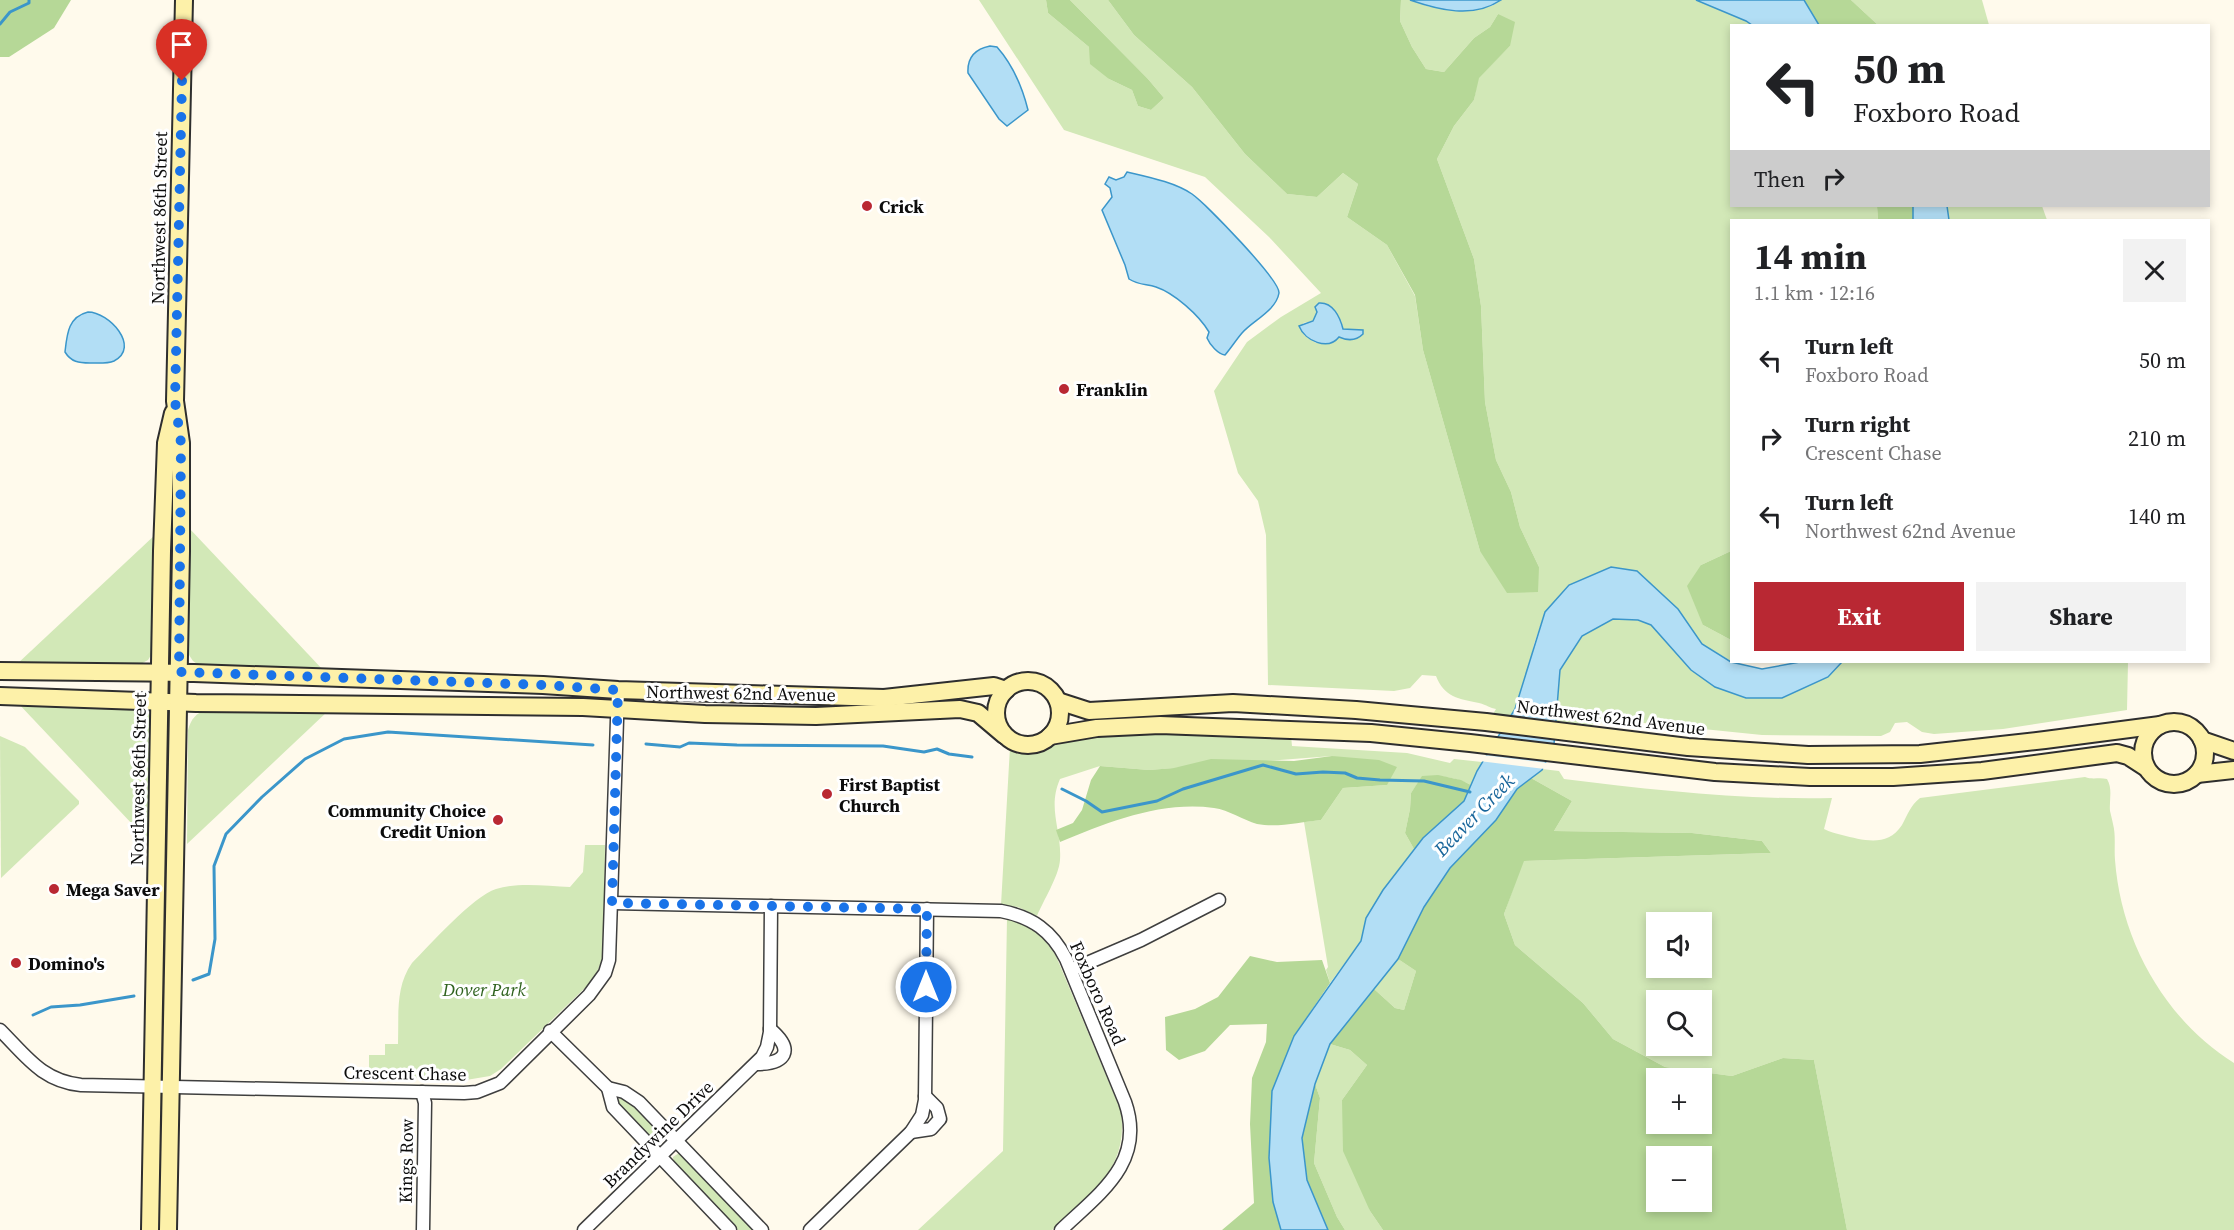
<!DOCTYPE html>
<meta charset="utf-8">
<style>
:root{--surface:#fff;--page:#f2f2f2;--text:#202124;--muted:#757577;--accent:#b92833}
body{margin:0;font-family:"Source Serif 4",serif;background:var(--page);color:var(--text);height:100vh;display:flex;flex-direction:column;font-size:22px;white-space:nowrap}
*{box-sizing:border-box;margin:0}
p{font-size:20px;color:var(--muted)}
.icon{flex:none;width:33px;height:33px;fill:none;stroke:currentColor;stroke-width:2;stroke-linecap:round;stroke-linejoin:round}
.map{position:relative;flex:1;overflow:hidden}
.drawer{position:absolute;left:1730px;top:219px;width:480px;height:444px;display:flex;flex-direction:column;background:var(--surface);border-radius:0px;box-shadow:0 3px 9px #0003}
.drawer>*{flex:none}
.banner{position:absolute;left:1730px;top:24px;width:480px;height:183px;border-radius:0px;box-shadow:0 3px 9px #0003;background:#fff;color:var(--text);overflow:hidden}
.controls{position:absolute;left:1646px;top:912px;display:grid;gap:12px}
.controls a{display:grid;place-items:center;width:66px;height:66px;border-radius:0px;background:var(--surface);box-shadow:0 3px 9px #0003;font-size:30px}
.pin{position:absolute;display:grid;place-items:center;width:51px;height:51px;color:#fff;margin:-62px -26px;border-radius:50% 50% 50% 0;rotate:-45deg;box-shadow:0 0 6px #0007}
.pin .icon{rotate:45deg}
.me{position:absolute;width:66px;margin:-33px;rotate:0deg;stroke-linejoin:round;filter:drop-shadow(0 0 4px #0008)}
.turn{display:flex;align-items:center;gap:21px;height:126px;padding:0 24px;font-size:27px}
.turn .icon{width:78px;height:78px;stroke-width:2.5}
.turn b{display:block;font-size:42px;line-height:51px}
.then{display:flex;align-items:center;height:57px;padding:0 24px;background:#0003;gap:12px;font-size:22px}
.round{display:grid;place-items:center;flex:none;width:63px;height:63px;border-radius:0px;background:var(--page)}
.headline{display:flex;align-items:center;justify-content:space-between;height:102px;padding:0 24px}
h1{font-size:36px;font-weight:700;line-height:45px}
.action{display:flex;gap:12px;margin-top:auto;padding:12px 24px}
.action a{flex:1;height:69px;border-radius:0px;background:var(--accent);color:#fff;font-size:24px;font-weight:700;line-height:69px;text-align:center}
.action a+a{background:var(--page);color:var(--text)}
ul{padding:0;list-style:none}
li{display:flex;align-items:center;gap:18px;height:78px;padding:0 24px}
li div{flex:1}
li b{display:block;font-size:22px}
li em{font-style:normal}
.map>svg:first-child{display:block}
</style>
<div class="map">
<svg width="2234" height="1230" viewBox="0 0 2234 1230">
<rect width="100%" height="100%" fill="#fffaec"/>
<!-- green -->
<g fill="#d2e8b7" fill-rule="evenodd">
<path d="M979,0H1046L1048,13L1089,47L1109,79L1132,90L1138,106L1151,110L1164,98L1148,79L1070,0H1108L1134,35L1192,87L1245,154L1287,194L1317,197L1343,173L1358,184L1347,217L1387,245L1415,296L1423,350L1480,551L1539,567L1520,527L1511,492L1496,460L1485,402L1481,306L1474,259L1437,159L1454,126L1474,100L1478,78L1510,46L1498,14L1490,27L1474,38L1444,72L1426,69L1412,47L1400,21L1401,0H1410L1430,7L1492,6L1501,0H1696L1746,21L1752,25L1731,26V206H1877L1878,220H1731V551L1701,565L1703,625L1731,640V661L1702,644L1678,609L1637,571L1611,567L1545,612L1534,644L1528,672L1515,709L1510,716L1493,714L1496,709C1490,708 1487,705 1479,703C1459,699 1444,697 1436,676L1422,675L1410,688L1394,691L1268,685L1266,535L1258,501L1238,473L1214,391L1247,342L1281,317L1321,293L1269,237L1205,177L1064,130ZM1317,312L1341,320L1343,329H1358L1316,343L1304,335L1303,323L1313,321Z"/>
<path d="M1851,0H1982L1989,25H1878Z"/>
<path d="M1947,206H2042L2047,220H1949Z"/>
<path d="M189,528L324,671L200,666L193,661L187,652Z"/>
<path d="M156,534L153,652L148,660L137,666L16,665Z"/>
<path d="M1613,619L1638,620L1651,625L1691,670L1715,687L1828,677L1842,662H2128L2127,710L2003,729L1934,734L1922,732L1907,722L1895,723L1890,732L1881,736L1762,735L1605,719L1603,722L1590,725L1556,721L1560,670L1582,636Z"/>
<path d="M17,702L140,707L147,711L153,720L151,844Z"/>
<path d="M207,709L328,711L187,844L188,730C191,719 196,713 207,709Z"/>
<path d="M1123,733L1291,736L1292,746L1407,753L1450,763L1454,759L1482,762L1471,785C1455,777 1440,775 1422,777L1411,793L1410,809L1405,833L1414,849L1366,918L1361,941L1330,983L1326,970L1328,967L1304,822L1321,820L1343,788L1387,785L1332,756L1149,770L1100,766L1060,779C1047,809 1062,830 1060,860C1059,876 1043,901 1037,916L1018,907L1001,905L1010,747C1034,754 1057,744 1081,739C1095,737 1109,735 1123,733Z"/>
<path d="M0,736L25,747L79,801V804L1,878Z"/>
<path d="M1542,769L1559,771L1564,779C1653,790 1743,800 1832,798L1824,829C1830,832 1835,833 1842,835C1863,840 1887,848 1902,825C1908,814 1910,806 1920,798L2085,777C2093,780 2099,777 2107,779C2113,789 2109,800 2110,811C2111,815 2112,819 2113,824C2116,835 2114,849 2115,860C2121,941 2165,1020 2234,1063V1230H1847L1814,1060L1783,1058L1732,1076L1665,1067L1613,1039L1583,1003L1515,945L1504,914L1523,861L1771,853L1762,841L1692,833L1554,831L1572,801L1531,778ZM1656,922H1701V968H1656ZM1656,1000H1701V1046H1656Z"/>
<path d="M585,845H605L604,942L602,960L597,972L589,984L501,1069L490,1076L466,1080L369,1077V1055H385V1044H398C399,1015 395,987 412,963C430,945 473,896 496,889C518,882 546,886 570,887L583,872Z"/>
<path d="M1007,918C1030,925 1044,936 1056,956L1121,1111C1129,1171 1090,1192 1052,1230H918L1003,1151Z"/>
<path d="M1398,959L1416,971L1404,1010L1395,1008L1374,989Z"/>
<path d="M1330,1044L1350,1050L1367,1065L1342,1100L1370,1211L1383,1230H1345L1337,1217L1314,1163L1320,1098L1315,1084Z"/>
<path d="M625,1096L662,1133L659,1141H653L619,1107L618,1100Z"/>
<path d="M679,1153L757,1230H738L674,1164L673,1157Z"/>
</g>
<!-- forest -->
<g fill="#b6d897" fill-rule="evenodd">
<path d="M0,0H71L54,28L9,57H0Z"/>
<path d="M1046,0H1070L1148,79L1164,98L1151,110L1138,106L1132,90L1109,79L1090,64L1089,47L1048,13Z"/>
<path d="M1108,0H1401L1400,21L1412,47L1426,69L1444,72L1474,38L1490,27L1498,14L1515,22L1510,46L1479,78L1474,100L1454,126L1437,159L1474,259L1481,306L1485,402L1496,460L1511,492L1520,527L1539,567L1538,592L1507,593L1480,551L1423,350L1415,295L1387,245L1347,217L1358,184L1343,173L1317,197L1287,194L1245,154L1192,87L1134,35Z"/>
<path d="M1804,0H1851L1878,25H1819Z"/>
<path d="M1877,206H1913V220H1878Z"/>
<path d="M1731,551V640L1703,625L1687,586L1701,565Z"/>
<path d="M1332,756L1379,760L1397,767L1387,785L1343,788L1321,820C1301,822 1277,828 1257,824C1243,820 1229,810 1214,808C1160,801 1109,822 1060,842L1056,830L1073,823L1082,810L1091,780L1100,766L1149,770L1174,768L1211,759L1294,761Z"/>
<path d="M1438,775L1461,780L1471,785L1464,801L1423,838L1414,849L1405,833L1410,809L1411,793L1422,776Z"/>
<path d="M1531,778L1572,801L1554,831L1692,833L1762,841L1771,853L1524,861L1504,914L1515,945L1583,1003L1613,1039L1665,1067L1732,1076L1783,1058L1814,1060L1847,1230H1383L1370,1211L1343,1151L1342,1100L1367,1065L1350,1050L1330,1044L1374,989L1395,1008L1404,1010L1416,971L1398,959L1424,907L1450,868L1496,820L1517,789ZM1656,1078H1701V1124H1656ZM1656,1156H1701V1202H1656Z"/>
<path d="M1250,956L1277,962L1322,960L1330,983L1294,1036L1272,1091L1273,1202L1281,1230H1222L1254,1203L1250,1124L1252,1078L1266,1042L1267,1024L1230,1025L1205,1051L1179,1060L1166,1050L1165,1017L1195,1009L1218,997Z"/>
<path d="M1315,1084L1320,1098L1314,1163L1337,1217L1345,1230H1328L1307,1180L1302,1138Z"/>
</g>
<!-- water -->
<g fill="#b2def5" stroke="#3b96ca" stroke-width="1.5">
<path d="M1410,0H1501C1473,19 1439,10 1410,0Z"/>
<path d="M1696,0H1804L1819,25H1752L1746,21Z"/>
<path d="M990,46L997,47C1013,65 1022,86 1028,110L1007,126L999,119L968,73C967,57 975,49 990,46Z"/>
<path d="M1127,172C1148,177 1174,182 1192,194C1206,204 1280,280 1279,293C1276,311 1252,321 1242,333C1236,340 1231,348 1225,355C1218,354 1210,345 1207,338L1209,332C1199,315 1174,293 1156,287C1146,284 1138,285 1129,279L1125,265L1102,210L1112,197L1110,188L1105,184L1109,177L1116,180L1124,177Z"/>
<path d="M1913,206H1947L1949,220H1913Z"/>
<path d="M1319,303C1333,302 1340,317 1343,329L1363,330V334C1356,341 1348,341 1339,337C1328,351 1305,341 1299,326L1313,321L1317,312L1315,307Z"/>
<path d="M88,312C109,312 141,347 114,361C107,364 97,363 90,363C79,363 71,362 65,352C67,334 68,317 88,312Z"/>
<path d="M1611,567L1637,571L1678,609L1702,644L1731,662L1762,669L1800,662H1842L1828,677L1782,698H1746L1715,687L1691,670L1651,625L1638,620L1613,619L1582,636L1560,670L1554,744L1542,770L1517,789L1496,820L1450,868L1424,907L1398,959L1330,1044L1315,1084L1302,1138L1307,1180L1328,1230H1281L1273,1202L1269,1158L1272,1091L1294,1036L1361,941L1366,918L1383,890L1423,838L1464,801L1477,771L1515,709L1545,612L1569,585Z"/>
</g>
<!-- pier -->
<path fill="#fffaec" d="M1483,755L1548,763L1545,769L1479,761Z"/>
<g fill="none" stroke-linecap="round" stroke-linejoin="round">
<!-- stream -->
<g stroke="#3b96ca" stroke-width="3">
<path d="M0,24L10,12L29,3V0"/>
<path d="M646,744L680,747L689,743L737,745L883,746L924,752L937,749L949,754L972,757"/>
<path d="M1062,789L1086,801L1102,812L1157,801L1183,789L1263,765L1296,774L1323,772L1345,773L1357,778L1380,780L1424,781L1470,792"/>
<path d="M193,980L209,974L215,939L214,866L226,834L262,797L305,759L344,739L388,732L593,745"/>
<path d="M33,1015L51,1007L80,1005L134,996"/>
</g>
<!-- street casing -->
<g stroke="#3f3f3f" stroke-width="15">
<g id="street">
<path d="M612,903L1001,911C1032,917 1052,931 1066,959L1125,1102C1146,1162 1100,1193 1061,1230"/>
<path d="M1071,970L1141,940L1219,900"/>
<path d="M0,1030C26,1056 42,1081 81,1085L464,1093L477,1092L500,1083L589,995L605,973L609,960L618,690"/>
<path d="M550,1031L608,1088L624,1092L639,1102L762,1230"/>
<path d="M756,1064C786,1064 795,1050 770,1029"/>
<path d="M608,1088L613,1107L730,1230"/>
<path d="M422,1092L425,1103L423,1230"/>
<path d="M911,1132L931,1129L940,1119L937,1108L925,1096"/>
<path d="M584,1230L762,1057L767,1047L770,1032L771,906"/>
<path d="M810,1230L911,1132L922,1115L925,1100L927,909"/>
</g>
</g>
<!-- secondary casing -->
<g stroke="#2e2e2e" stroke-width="20">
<g id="secondary">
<path d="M0,671L194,673L543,685L618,690L884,698L994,686L1006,690"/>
<circle cx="1028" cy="713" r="32"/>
<path d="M0,696L196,703L583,707L705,714L816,716L960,709L978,713L1004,735"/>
<path d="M1058,701L1089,711L1233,703L1356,710L1486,722L1688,747L1808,755L1920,754L2045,740L2160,725"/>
<circle cx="2174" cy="753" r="31"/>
<path d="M1050,736L1097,728L1160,725L1371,733L1470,743L1715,772L1810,777H1893L1982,771L2117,753L2128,756L2145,767"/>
<path d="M2202,740L2234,751"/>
<path d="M2197,774L2234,770"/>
<path d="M150,1230L162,551L166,443L173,413"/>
<path d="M168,1230L181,551V443L175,401L184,0"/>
</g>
</g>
<!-- street -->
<use href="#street" stroke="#fff" stroke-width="12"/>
<!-- secondary -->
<use href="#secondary" stroke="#fdf1a9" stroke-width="16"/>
</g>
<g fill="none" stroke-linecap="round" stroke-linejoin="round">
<!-- route -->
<path stroke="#1a73e8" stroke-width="10" stroke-dasharray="0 18" d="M182,81L175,401L181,443L179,672L543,685L618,690L612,903L927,909L926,987"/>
</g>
<!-- markers -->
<g fill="#b92833" stroke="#fff" stroke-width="2">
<circle cx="867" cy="206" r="6"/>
<circle cx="1064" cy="389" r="6"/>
<circle cx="827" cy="794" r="6"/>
<circle cx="498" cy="820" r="6"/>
<circle cx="54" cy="889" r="6"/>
<circle cx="16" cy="963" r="6"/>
</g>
<g text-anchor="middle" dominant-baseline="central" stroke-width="6" stroke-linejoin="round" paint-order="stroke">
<!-- poi labels -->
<g font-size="18" font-weight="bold" fill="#0c0c0c" stroke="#fff" text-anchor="start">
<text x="879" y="206">Crick</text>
<text x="1076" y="389">Franklin</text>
<text x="839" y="784">First Baptist<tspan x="839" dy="21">Church</tspan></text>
<text x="486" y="810" text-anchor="end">Community Choice<tspan x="486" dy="21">Credit Union</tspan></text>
<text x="66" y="889">Mega Saver</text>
<text x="28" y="963">Domino's</text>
</g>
<!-- street labels -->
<g font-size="18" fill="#0c0c0c" stroke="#fff">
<text transform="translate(159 218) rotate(-89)">Northwest 86th Street</text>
<text transform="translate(741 693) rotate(1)">Northwest 62nd Avenue</text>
<text transform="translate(1611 717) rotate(7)">Northwest 62nd Avenue</text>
<text transform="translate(138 779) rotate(-89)">Northwest 86th Street</text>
<text transform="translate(1098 993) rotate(66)">Foxboro Road</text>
<text transform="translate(405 1073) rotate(1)">Crescent Chase</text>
<text transform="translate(658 1134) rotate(-44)">Brandywine Drive</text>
<text transform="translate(406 1161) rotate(-89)">Kings Row</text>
</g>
<!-- park labels -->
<g font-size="18" font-style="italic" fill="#2f621e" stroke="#fff">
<text x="484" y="989">Dover Park</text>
</g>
<!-- water labels -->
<g font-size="20" font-style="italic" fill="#19669b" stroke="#fff">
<text transform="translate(1474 815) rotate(-46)">Beaver Creek</text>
</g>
</g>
</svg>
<div class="controls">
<a><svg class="icon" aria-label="sound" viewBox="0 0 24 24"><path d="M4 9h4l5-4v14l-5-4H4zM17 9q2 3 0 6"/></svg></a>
<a><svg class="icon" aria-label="search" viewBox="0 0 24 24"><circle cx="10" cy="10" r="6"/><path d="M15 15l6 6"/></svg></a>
<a>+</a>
<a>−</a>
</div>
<div class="pin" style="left:182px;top:81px;background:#d93025"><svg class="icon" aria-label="arrive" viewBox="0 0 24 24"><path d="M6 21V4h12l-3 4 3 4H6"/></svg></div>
<svg class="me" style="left:926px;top:987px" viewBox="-20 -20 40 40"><circle r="17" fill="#1a73e8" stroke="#fff" stroke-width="3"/><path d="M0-11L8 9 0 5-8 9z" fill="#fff"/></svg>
<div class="banner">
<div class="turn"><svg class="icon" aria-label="left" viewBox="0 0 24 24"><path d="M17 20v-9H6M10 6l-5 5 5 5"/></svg><div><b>50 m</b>Foxboro Road</div></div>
<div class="then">Then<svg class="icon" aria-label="right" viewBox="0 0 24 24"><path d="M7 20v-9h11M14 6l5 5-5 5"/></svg></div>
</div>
<section class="drawer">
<div class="headline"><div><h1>14 min</h1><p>1.1 km · 12:16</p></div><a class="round"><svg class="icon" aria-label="close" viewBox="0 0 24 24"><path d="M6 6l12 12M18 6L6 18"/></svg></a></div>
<ul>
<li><svg class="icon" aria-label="left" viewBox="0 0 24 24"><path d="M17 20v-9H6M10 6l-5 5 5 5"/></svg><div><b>Turn left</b><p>Foxboro Road</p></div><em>50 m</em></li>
<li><svg class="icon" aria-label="right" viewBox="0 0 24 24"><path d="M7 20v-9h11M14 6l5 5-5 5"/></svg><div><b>Turn right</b><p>Crescent Chase</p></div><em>210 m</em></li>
<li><svg class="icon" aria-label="left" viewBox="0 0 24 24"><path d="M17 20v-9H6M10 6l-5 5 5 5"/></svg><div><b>Turn left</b><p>Northwest 62nd Avenue</p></div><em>140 m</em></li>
</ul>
<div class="action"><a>Exit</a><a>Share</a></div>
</section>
</div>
